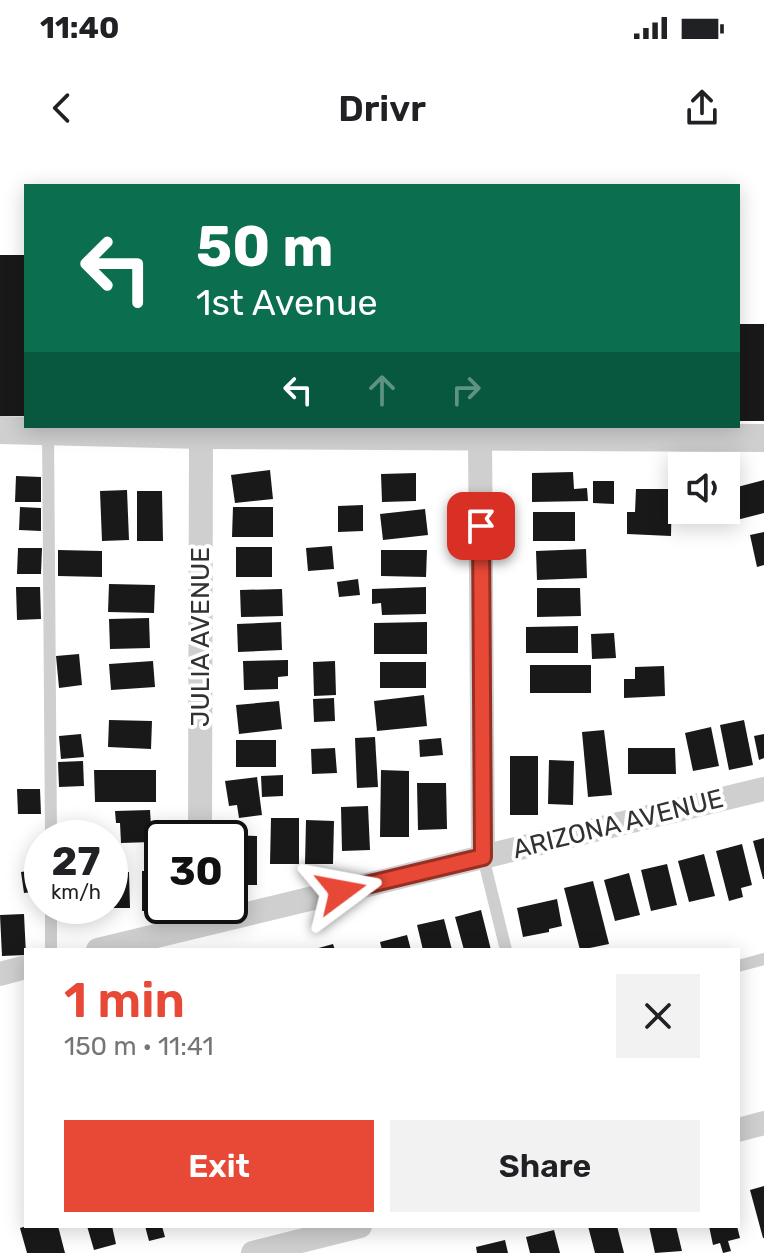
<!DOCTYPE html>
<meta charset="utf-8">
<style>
:root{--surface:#fff;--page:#f2f2f2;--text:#202124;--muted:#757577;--accent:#e84836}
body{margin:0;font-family:Rubik,sans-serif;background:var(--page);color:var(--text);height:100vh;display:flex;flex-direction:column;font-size:30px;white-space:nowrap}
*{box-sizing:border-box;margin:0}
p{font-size:26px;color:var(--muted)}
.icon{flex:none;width:44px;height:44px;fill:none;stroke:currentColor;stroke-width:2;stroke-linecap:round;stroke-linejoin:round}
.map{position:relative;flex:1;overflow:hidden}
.drawer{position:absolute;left:24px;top:788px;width:716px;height:280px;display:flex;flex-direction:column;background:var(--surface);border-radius:0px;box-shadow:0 4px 20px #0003}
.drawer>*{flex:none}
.banner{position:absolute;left:24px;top:24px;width:716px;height:244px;border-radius:0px;box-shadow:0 4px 20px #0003;background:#0b6e4f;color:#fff;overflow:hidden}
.controls{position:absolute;left:668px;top:292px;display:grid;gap:16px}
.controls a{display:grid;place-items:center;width:72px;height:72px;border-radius:0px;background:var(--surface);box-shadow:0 4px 20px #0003;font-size:40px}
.speed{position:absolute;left:24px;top:660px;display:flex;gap:16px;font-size:40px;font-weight:700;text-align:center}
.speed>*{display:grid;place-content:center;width:104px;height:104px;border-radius:50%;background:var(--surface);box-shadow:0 4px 20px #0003;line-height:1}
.speed small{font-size:20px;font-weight:400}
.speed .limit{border:4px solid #111;border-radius:12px;background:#fff;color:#111}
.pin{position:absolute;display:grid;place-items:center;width:68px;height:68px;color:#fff;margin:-34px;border-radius:16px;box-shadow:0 4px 12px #0006}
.me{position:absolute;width:88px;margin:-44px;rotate:77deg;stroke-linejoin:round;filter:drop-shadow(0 0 6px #0008)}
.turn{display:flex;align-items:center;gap:28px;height:168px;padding:0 40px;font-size:36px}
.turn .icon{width:104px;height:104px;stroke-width:2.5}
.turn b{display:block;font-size:56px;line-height:68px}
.lanes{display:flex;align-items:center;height:76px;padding:0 40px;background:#0003;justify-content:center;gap:40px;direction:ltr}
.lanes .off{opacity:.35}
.round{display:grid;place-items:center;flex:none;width:84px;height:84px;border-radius:0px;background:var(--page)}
.overview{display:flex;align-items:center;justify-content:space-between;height:136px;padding:0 40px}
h1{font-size:48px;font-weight:600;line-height:60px;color:var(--accent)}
.primary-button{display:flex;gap:16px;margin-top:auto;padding:16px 40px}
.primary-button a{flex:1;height:92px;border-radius:0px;background:var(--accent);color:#fff;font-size:32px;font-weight:600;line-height:92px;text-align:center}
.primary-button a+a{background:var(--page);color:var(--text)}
.status{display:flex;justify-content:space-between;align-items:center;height:56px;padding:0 40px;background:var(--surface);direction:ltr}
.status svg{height:22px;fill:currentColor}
header{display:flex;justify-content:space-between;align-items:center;height:104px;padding:0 40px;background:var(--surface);font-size:36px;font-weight:600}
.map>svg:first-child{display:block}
</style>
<div class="status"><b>11:40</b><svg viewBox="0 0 49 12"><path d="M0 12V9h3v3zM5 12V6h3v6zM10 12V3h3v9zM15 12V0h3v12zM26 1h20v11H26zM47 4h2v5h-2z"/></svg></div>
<header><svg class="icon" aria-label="back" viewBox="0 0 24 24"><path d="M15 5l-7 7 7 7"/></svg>Drivr<svg class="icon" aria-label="share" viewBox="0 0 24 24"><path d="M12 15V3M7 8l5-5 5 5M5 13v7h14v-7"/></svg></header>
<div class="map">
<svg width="764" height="1093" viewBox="0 0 764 1093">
<rect width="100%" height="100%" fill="#fff"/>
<!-- building -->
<g fill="#191919">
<rect x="0" y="95" width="26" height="161"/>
<rect x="738" y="164" width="26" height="97"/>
<path d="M270,310L273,339L235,343L231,315Z"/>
<path d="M573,312L574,329L587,328L588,341L532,342V313Z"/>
<path d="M416,313V341L382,342L381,314Z"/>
<path d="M16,316L41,317V342H15Z"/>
<path d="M764,320V353L729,362L726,350V330Z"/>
<path d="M593,321H614V344L593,343Z"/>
<path d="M636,329H672L671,376L627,374V352H635Z"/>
<path d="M127,330L129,380L102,381L100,331Z"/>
<path d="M137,331H162L163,381H137Z"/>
<path d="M363,345V371L338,372V346Z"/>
<path d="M20,347L41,348V371L19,370Z"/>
<path d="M233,347H273V377H232Z"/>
<path d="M425,349L428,375L383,380L380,354Z"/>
<rect x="533" y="352" width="42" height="29"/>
<path d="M764,372V405L757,407L750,375Z"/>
<path d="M332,386L334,409L308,411L306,388Z"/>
<rect x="236" y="387" width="36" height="30"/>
<path d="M18,388H42L41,414H17Z"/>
<path d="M586,389L587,418L537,420L536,391Z"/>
<path d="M58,390L102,391V417L58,416Z"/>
<path d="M381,390H427L426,417L381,416Z"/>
<path d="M358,419L360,435L339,437L337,422Z"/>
<path d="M109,424L155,425L154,453L108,452Z"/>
<path d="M16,427H40L41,459L17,460Z"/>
<path d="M426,427V454L382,455L381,443L372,444V429Z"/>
<path d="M537,428H580L581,456L537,457Z"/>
<path d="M282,429L283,456L241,457L240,430Z"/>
<path d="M149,458L150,488L110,489L109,459Z"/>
<path d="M281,462L282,490L238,492L237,464Z"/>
<path d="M427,462V494H374V463Z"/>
<path d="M578,466V493H526V467Z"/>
<path d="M614,473L616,498L592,499L591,474Z"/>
<path d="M79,494L82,525L59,528L56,496Z"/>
<path d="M288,500V516L278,517V529L244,530L243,501Z"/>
<path d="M153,501L155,527L111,530L109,504Z"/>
<path d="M335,501L336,535L314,536L313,502Z"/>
<rect x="380" y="502" width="46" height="26"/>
<rect x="530" y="505" width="61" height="28"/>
<path d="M664,506L665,536L624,538V519H635V507Z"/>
<path d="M424,535L427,566L377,571L374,541Z"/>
<path d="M334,538L335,561L314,562L313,539Z"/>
<path d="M279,541L282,569L239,574L236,545Z"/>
<path d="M109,560L152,561L151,589L108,587Z"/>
<path d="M744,560L753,605L729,610L720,565Z"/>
<path d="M711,567L719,606L693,611L685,573Z"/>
<path d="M604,570L612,635L588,637L582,572Z"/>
<path d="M81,574L84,597L61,599L59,576Z"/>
<path d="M764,574V598L759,600L754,576Z"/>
<path d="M375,577L378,627L357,628L355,578Z"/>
<path d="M441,578L443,595L420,597L419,580Z"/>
<rect x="236" y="580" width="40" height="27"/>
<path d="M335,588L337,613L312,614L311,589Z"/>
<path d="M628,588H675L676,614H628Z"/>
<rect x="510" y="596" width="28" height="59"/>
<path d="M549,600L574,601L573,645L548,644Z"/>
<path d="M83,601L84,626L59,627L58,602Z"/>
<path d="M94,610H156V642H95Z"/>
<path d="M381,610L409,611V677H380Z"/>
<path d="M283,615V636L262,637L261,616Z"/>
<path d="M257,617L262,655L239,658L237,645L229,646L225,621Z"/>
<path d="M417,623H446L447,669L418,670Z"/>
<path d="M17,629H40L41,654H18Z"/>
<path d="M368,646L370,690L342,691L341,647Z"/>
<path d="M150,650L152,682L121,683L120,663H116L115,651Z"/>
<path d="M271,658H299V704H270Z"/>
<path d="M306,660L334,661L333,704H305Z"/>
<path d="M230,675L257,676V725H230Z"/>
<path d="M764,678V719H763L753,681Z"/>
<path d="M742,684L752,725L741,728L743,737L729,741L716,691Z"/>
<path d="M704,694L715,736L689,742L678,701Z"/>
<path d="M667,704L677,745L651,751L641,710Z"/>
<path d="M42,709V731L24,733L21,712Z"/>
<path d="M142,711H162V746H166V751H142Z"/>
<path d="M110,712H129L130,748H110Z"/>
<path d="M629,713L640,755L615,761L604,720Z"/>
<path d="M593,721L609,784L580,790L564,728Z"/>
<path d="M557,739L562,766L549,769V772L523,777L517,748Z"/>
<path d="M68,746H95L97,756L69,759Z"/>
<path d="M481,750L491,790H464L455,757Z"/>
<path d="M24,754L26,795L2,796L0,755Z"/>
<path d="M444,759L452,790H423L417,765Z"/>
<path d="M407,775L411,790H382L380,782Z"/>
<path d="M333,784L335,790H315V789Z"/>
<path d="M764,1026V1078H763L750,1030Z"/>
<path d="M27,1066H58L65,1093H27L20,1068Z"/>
<path d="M87,1066H112L116,1084L94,1090Z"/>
<path d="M145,1066H162L165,1077L149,1081Z"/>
<path d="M588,1066H617L624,1093H595Z"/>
<path d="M649,1066H676L682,1091L655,1093Z"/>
<path d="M709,1066H737L740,1078L728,1081L731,1091L723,1093L720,1083L713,1085Z"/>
<path d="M554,1070L560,1093H530L526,1077Z"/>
<path d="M505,1080L508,1093H477L476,1087Z"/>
</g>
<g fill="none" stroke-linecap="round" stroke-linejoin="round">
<!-- service -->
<g stroke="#cfcfcf" stroke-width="12">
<path d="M48,271L51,678"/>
<path d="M483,697L506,790"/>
<path d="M51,746V790"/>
<path d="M738,806L764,799"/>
</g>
<!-- minor -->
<g stroke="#cfcfcf" stroke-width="24">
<path d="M480,276L483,697"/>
<path d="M200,678L201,275"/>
<path d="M98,790L764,629"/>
<path d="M0,814L26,807"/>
<path d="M738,970L764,963"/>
<path d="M253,1093L360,1066"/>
</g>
<!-- tertiary -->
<path stroke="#cfcfcf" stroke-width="28" d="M0,270L201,275L764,278"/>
</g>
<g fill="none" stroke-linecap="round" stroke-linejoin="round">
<!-- route casing -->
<g stroke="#972f23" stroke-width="20">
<path id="route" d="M341,731L483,697L481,366"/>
</g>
<!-- route -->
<use href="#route" stroke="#e84836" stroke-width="14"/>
</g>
<g text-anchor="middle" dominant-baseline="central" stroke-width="8" stroke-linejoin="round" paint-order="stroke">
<!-- street labels -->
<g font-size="26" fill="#323232" stroke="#fff">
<text transform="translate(200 477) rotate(-90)">JULIA AVENUE</text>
<text transform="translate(618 664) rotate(-14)">ARIZONA AVENUE</text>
</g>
</g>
</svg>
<div class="controls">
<a><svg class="icon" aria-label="sound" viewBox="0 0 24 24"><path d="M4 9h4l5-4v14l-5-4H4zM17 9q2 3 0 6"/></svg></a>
</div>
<div class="speed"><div>27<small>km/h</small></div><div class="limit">30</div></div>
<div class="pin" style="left:481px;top:366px;background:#d93025"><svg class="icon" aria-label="arrive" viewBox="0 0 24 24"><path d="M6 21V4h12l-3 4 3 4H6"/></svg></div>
<svg class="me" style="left:341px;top:731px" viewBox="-20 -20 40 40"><path d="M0-17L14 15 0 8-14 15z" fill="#e84836" stroke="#fff" stroke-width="4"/></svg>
<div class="banner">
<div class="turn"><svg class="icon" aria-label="left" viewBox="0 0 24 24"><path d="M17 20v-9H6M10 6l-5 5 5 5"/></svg><div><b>50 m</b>1st Avenue</div></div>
<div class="lanes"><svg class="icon" aria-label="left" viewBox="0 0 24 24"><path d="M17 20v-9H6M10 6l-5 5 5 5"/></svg><svg class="icon off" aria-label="ahead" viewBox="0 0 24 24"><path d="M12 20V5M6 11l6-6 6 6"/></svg><svg class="icon off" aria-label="right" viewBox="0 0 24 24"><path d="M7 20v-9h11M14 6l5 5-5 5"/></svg></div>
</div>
<section class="drawer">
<div class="overview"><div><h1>1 min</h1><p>150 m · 11:41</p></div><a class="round"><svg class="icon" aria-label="close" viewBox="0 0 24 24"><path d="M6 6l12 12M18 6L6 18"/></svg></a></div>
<div class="primary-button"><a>Exit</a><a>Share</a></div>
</section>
</div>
